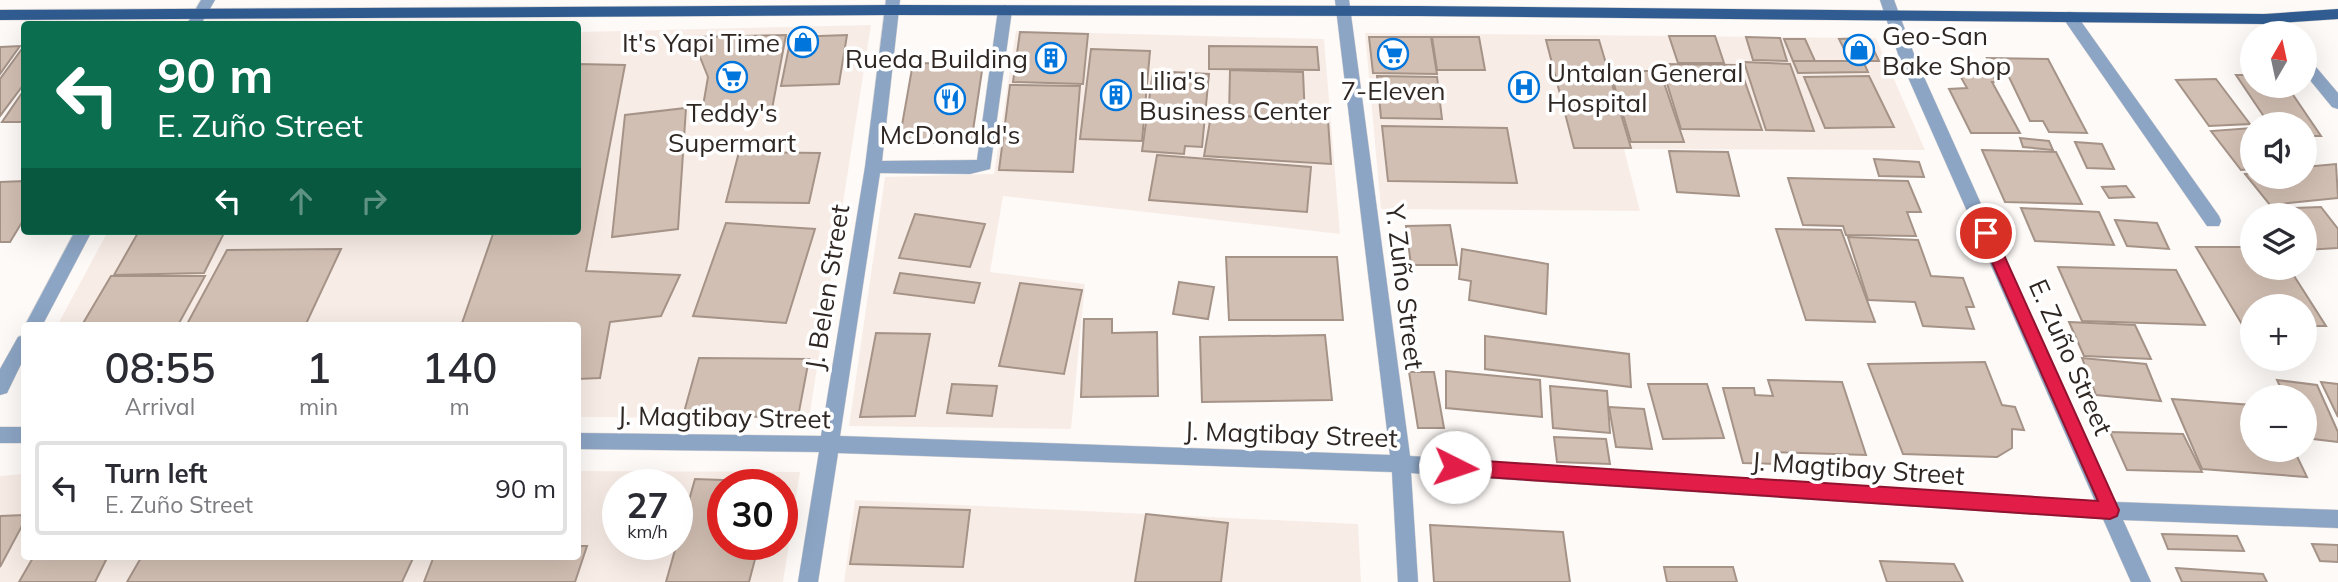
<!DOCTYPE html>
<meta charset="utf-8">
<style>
:root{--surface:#fff;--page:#f2f2f3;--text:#2b2b33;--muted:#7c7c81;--line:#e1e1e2}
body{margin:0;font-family:Mulish,sans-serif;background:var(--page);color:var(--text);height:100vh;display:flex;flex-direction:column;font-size:26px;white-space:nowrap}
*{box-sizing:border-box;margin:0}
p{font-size:23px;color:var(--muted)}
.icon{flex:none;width:38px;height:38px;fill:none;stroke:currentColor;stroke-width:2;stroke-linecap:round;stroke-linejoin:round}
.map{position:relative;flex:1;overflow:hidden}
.details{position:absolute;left:21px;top:322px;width:560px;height:238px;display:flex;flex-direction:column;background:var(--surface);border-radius:7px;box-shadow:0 7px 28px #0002}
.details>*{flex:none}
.top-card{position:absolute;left:21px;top:21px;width:560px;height:214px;border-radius:7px;box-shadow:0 7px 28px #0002;background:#0b6e4f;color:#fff;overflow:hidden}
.needle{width:46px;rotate:9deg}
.controls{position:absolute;left:2240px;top:21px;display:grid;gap:14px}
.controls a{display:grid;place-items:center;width:77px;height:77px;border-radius:50%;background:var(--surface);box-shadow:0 7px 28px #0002;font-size:35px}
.speed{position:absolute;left:602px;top:469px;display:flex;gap:14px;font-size:35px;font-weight:700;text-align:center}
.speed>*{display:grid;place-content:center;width:91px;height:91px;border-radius:50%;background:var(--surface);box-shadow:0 7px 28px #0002;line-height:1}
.speed small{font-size:18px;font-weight:400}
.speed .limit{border:10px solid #d22;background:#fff;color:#111}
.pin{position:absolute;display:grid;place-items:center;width:60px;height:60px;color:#fff;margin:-30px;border:4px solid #fff;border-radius:50%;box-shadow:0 2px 7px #0007}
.me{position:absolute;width:77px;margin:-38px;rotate:94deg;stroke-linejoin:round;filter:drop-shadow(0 0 5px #0008)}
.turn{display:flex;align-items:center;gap:24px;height:147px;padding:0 21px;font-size:32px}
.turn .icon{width:91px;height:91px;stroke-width:2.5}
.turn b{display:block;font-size:49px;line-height:60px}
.lanes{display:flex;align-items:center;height:66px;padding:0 21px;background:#0003;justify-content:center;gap:35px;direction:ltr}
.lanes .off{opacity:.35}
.eta{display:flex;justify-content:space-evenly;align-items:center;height:119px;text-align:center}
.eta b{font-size:42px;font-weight:600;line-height:49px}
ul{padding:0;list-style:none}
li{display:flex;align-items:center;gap:21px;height:94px;margin:0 14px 10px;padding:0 7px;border:4px solid var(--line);border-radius:7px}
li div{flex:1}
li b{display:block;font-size:26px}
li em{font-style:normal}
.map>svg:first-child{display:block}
</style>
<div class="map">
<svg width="2338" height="582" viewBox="0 0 2338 582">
<rect width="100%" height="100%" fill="#fefaf8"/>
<!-- built -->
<g fill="#f8ede6" fill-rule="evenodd">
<path d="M871,25L809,419L578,417V326H57L108,231H578V32Z"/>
<path d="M1016,31L1324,39L1340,234L1003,196L990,272L1085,284L1071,429L849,426L885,177L994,174Z"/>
<path d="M1365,33L1876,38L1925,150L1624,149L1640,211L1381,209Z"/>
<path d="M578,471L800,472L783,582H0V476L24,474V556H578ZM618,485H677V544H618ZM723,485H782V544H723Z"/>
<path d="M855,500L1358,524L1361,582H844Z"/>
</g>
<!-- building -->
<g fill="#d2bfb3" stroke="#a59388" stroke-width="2">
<path d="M1020,32L1088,34L1083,84L1013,82Z"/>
<path d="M786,35L772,109L702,112L708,77L692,37Z"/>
<path d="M847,35L839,84L781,86L791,37Z"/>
<path d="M1669,36H1715L1724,63H1678Z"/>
<path d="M1369,37H1431L1437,74L1373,73Z"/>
<path d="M1432,37H1479L1485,70H1437Z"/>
<path d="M1746,37L1780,38L1787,61L1753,60Z"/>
<path d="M1868,38L1879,61H1850L1839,39Z"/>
<path d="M1784,39H1805L1815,61H1793Z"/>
<path d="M1546,40H1599L1631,148H1574Z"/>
<path d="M20,46L0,74V47Z"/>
<path d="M24,46V84L0,116V79Z"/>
<path d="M1209,46L1317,47L1319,70L1209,69Z"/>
<path d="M1091,49L1150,51L1142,141L1080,139Z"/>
<path d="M1987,58L2048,59L2087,133L2049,132L2043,121H2030L2009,77H1996Z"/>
<path d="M1793,61H1863L1868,72L1798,73Z"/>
<path d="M1744,62L1790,64L1814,131L1766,130Z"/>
<path d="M913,63L983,64L971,144L899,142Z"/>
<path d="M578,64L625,65L586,271L680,275L661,316L610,322L600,378L578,379V326H461L494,231H578Z"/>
<path d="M1661,64L1739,65L1762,130L1681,129Z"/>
<path d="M1230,70L1303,72L1305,118L1229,116Z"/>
<path d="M1153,71L1209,74L1202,147L1185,146L1184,154L1142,151Z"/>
<path d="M1610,71H1660L1684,142H1631Z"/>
<path d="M1958,72H1991L1997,82H1992L2020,133H1971L1949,89L1967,88Z"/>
<path d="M2236,75H2252V86H2287L2321,136H2305V124H2269Z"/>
<path d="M1377,76L1437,77L1442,119L1381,118Z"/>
<path d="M1869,76L1894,127L1825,128L1804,77Z"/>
<path d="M2216,79L2250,124L2209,126L2176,80Z"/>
<path d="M1010,85L1080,86L1073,172L999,170Z"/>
<path d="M24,90V122H2Z"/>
<path d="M686,108L678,229L612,237L625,115Z"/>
<path d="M1211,115L1328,120L1331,164L1204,156Z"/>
<path d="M1382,126L1507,128L1517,183L1388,181Z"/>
<path d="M2252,128V169L2241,170L2211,131Z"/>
<path d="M2020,138L2049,141L2053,150L2023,147Z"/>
<path d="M2075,142L2102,144L2114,169L2087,168Z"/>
<path d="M1982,150L2056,152L2082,204L2005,202Z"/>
<path d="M1669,151L1728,152L1739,196L1677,192Z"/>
<path d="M739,152L820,153L809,203L726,202Z"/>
<path d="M1157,155L1311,167L1307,212L1149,200Z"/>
<path d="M1874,159L1919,162L1924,177L1879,176Z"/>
<path d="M2336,164L2338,198L2270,205L2245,174L2252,173V177H2305V167Z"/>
<path d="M1788,178L1908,181L1921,212H1907L1916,236L1846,235L1843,226L1803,225Z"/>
<path d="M24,181V219L10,242H0V182Z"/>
<path d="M2126,186L2134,197L2109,198L2102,187Z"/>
<path d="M2321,207L2338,229V248L2305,250V215H2274L2270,209Z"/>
<path d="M2021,208L2099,212L2114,245L2035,241Z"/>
<path d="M915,214L985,224L970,267L899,258Z"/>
<path d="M2115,220L2157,223L2169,249L2127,246Z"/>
<path d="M726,223L815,229L786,323L693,316Z"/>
<path d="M1450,225L1457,265H1411L1406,226Z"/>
<path d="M1776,229L1841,230L1875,322L1806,320Z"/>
<path d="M139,231H225L204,273L114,275Z"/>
<path d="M1848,237L1918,240L1931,276L1963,278L1974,307H1966L1974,329L1923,326L1915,302L1868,300Z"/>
<path d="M2196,247H2252V268H2289L2326,326H2305V306H2252V326H2243Z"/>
<path d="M341,249L305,326H186L227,250Z"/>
<path d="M1462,249L1548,264L1546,314L1469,300L1471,281L1459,279Z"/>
<path d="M1226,257H1337L1343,320H1229Z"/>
<path d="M2058,267L2176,270L2205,325L2082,321Z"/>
<path d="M900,273L980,283L974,303L894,293Z"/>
<path d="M111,276H205L178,325H82Z"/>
<path d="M1179,282L1214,287L1208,319L1173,314Z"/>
<path d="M1020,283L1082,290L1064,374L999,366Z"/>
<path d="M1084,319H1112V333L1157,332L1158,396L1081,397Z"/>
<path d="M2069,322L2135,325L2151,359L2084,356Z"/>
<path d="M876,333L930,334L915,416L860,417Z"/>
<path d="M1325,335L1332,400L1202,402L1200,337Z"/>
<path d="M1485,336L1629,354L1631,387L1485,369Z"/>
<path d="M699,358L809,359L798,417L683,416Z"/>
<path d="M2082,358L2146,364L2161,401L2096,395Z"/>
<path d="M1985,362L2002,405L2015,407L2024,430L2012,429V448L1997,457L1903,454L1868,364Z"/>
<path d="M1446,371L1540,380L1542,417L1446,408Z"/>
<path d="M1409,372H1434L1444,428H1418Z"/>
<path d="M1768,380L1842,382L1866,455L1774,452L1778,464L1743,463L1723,388H1754L1755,395L1773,396Z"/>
<path d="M2277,380L2317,385L2338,432V442L2305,438V397H2285Z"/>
<path d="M2321,382L2338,384V417Z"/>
<path d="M952,384L997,386L992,416L947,413Z"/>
<path d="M1648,384H1707L1724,438L1663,439Z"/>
<path d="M1550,386L1607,391L1610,433L1553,428Z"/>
<path d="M2172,399L2252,405V450H2294L2307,477L2202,469Z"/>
<path d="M1609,407L1644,409L1652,449L1616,447Z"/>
<path d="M2110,432L2183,434L2202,472L2127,470Z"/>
<path d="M1554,437L1606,439L1610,464L1557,462Z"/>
<path d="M695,479L774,482V485H723V544H759L749,582H666Z"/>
<path d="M860,507L970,510L963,567L850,564Z"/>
<path d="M1146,514L1228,523L1221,582H1135Z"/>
<path d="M24,515V522L0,567V516Z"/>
<path d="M1430,525L1563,532L1570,582H1434Z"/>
<path d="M2162,534L2237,536L2244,551L2168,549Z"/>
<path d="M2312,544L2338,545V562L2320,561Z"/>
<path d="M578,546H587L575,582H424L434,556H578Z"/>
<path d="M34,556H108L95,582H19Z"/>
<path d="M142,556H414L402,582H127Z"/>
<path d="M1880,561L1954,564L1963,582H1887Z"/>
<path d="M1664,567H1733L1737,582H1667Z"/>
<path d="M2176,568L2263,574L2267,582H2182Z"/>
</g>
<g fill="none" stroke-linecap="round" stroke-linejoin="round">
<!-- minor casing -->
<g stroke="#d9d4d2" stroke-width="1">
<g id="minor">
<path d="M201,0H215L201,24H187Z"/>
<path d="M886,0H900L882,161L977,160L998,10L1005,5L1012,10L990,169L970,174L880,173L840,436L1390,455L1335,0H1349L1410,456L2095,501L1899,57L1880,0H1894L1915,57L2115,502L2338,510V528L2123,520L2151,582H2131L2103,519L1411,473L1418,582H1398L1392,472L838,453L818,582H798L819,452L578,449V433L821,436L865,167Z"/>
<path d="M2070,12L2075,13L2219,216L2221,221L2219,226H2207L2065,21L2063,17L2065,13Z"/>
<path d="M2265,14L2270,15L2285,33H2270L2258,19Z"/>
<path d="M2305,59L2310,60L2338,93V109L2332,107L2305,74Z"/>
<path d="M75,231H92L42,326L24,327Z"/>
<path d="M24,335V358L7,393L0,395V369L18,337Z"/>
<rect x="0" y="427" width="24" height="16"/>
</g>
</g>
<!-- major casing -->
<g stroke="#d9d4d2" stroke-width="1">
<path id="major" d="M892,5L1418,6L2265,14L2338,9V19L2265,24L1418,16L892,15L0,20V10Z"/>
</g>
<!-- minor -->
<use href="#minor" fill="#8ca5c4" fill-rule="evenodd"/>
<!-- major -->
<use href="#major" fill="#305c91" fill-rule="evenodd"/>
</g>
<!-- route -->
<path fill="#e11d48" stroke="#92132f" stroke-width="2" d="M1986,227L1994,233L2119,510L2117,516L2110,519L1455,475L1449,473L1447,467L1449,462L1455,459L2098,501L1979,233Z"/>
<!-- icons -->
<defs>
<g id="shop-ring" transform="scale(1.575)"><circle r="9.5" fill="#fff" stroke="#0075dc" stroke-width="1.5"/><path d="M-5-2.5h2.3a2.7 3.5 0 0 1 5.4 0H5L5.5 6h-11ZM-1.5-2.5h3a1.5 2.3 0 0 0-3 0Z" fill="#0075dc"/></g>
<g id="supermarket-ring" transform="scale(1.575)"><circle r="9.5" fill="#fff" stroke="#0075dc" stroke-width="1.5"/><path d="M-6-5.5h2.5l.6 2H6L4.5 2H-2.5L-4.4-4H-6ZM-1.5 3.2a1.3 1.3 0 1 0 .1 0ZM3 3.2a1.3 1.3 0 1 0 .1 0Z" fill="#0075dc"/></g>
<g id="building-ring" transform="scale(1.575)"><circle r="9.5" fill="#fff" stroke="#0075dc" stroke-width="1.5"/><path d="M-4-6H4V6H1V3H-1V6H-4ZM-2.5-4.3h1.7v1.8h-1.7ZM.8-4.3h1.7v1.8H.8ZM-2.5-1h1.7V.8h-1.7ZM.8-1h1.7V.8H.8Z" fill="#0075dc"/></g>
<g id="hospital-ring" transform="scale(1.575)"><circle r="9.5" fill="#fff" stroke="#0075dc" stroke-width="1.5"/><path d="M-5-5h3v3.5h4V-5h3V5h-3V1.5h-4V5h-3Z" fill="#0075dc"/></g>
<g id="restaurant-ring" transform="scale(1.575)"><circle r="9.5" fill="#fff" stroke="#0075dc" stroke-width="1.5"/><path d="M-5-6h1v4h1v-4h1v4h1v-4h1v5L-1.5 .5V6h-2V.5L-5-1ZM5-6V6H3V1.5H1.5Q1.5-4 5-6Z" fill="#0075dc"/></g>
</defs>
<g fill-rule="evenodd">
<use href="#shop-ring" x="803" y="42"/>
<use href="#shop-ring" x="1859" y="50"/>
<use href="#supermarket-ring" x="1393" y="54"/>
<use href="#building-ring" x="1051" y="58"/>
<use href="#supermarket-ring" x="732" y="77"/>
<use href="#hospital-ring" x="1524" y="87"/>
<use href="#building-ring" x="1116" y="95"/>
<use href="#restaurant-ring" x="950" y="99"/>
</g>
<g text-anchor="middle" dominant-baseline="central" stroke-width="7" stroke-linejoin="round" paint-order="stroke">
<!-- poi labels -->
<g font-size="26" fill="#2f2723" stroke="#fff" text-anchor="start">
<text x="1882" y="35">Geo-San<tspan x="1882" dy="30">Bake Shop</tspan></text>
<text x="780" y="42" text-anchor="end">It's Yapi Time</text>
<text x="1028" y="58" text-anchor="end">Rueda Building</text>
<text x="1547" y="72">Untalan General<tspan x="1547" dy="30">Hospital</tspan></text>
<text x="1139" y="80">Lilia's<tspan x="1139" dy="30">Business Center</tspan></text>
<text x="1393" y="90" text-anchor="middle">7-Eleven</text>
<text x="732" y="112" text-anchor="middle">Teddy's<tspan x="732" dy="30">Supermart</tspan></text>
<text x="950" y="134" text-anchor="middle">McDonald's</text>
</g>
<!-- street labels -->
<g font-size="26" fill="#2f2723" stroke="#fff">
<text transform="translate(827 287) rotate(-81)">J. Belen Street</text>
<text transform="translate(1405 287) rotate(83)">Y. Zuño Street</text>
<text transform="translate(2071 357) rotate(66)">E. Zuño Street</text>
<text transform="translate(724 417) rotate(1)">J. Magtibay Street</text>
<text transform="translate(1291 434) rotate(2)">J. Magtibay Street</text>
<text transform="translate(1858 468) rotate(4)">J. Magtibay Street</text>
</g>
</g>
</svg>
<div class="controls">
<a><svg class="needle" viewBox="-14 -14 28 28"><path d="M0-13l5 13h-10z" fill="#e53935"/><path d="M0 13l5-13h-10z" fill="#7c7c81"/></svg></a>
<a><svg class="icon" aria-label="sound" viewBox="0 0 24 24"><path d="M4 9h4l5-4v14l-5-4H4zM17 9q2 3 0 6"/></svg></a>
<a><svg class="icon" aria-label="layers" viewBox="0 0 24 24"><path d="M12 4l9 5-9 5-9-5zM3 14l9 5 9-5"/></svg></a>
<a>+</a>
<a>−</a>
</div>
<div class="speed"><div>27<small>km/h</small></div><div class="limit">30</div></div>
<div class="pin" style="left:1986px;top:233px;background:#d93025"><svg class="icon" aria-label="arrive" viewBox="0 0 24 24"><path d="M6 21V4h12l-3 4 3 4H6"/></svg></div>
<svg class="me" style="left:1455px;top:467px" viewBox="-20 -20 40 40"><circle r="19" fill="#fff"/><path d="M0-13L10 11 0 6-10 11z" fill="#e11d48"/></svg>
<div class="top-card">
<div class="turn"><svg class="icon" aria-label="left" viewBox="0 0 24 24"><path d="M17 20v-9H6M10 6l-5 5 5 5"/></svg><div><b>90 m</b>E. Zuño Street</div></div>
<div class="lanes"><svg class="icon" aria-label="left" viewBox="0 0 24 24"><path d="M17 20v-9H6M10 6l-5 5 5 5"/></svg><svg class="icon off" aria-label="ahead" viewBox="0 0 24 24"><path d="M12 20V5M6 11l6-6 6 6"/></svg><svg class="icon off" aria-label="right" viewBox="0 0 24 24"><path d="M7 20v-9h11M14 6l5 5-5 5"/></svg></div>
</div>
<section class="details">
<div class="eta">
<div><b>08:55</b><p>Arrival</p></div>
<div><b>1</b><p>min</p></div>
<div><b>140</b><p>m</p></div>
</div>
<ul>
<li><svg class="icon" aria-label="left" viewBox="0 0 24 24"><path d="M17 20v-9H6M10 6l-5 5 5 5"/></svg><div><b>Turn left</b><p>E. Zuño Street</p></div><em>90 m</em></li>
</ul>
</section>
</div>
